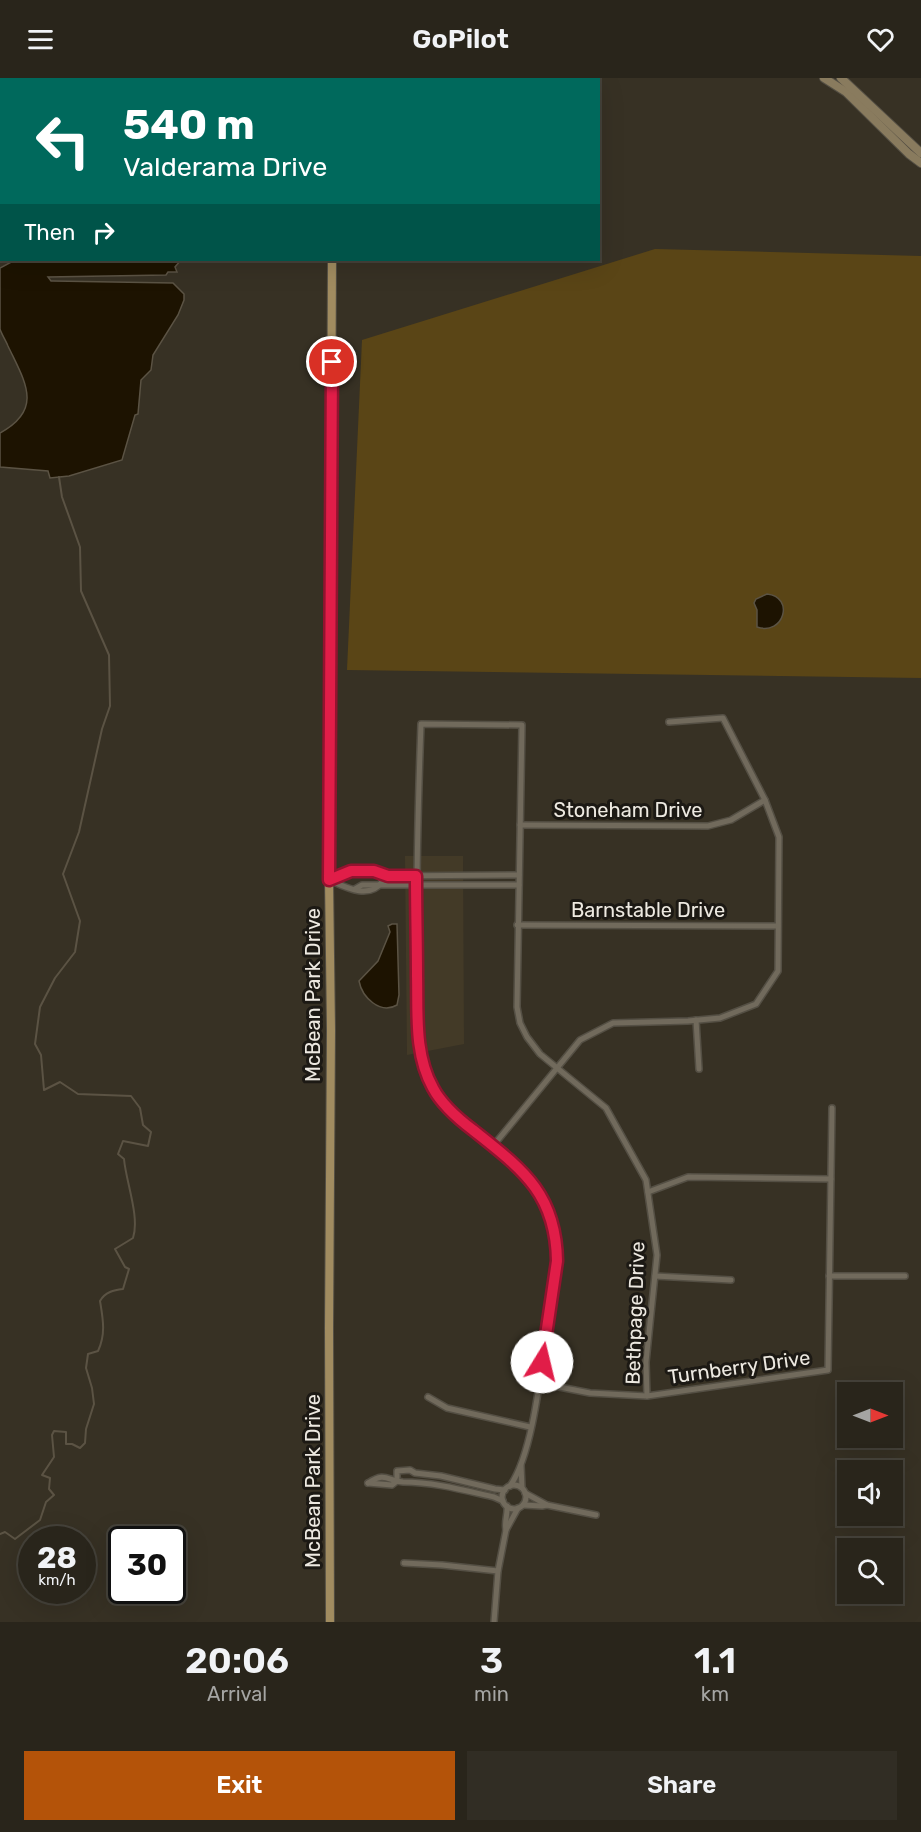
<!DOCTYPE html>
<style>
:root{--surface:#29251b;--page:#312d24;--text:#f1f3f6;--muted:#a5a5a3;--line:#45423a;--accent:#b45309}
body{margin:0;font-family:Rubik,sans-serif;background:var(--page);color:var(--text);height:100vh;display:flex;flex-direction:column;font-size:22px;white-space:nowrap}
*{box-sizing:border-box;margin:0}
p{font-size:20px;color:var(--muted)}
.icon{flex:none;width:33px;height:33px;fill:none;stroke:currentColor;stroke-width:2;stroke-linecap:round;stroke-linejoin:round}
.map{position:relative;height:1544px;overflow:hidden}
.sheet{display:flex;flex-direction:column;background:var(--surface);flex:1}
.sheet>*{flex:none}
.top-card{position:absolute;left:0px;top:0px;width:600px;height:183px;box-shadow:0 6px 24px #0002,0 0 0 2px var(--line);background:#00695c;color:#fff;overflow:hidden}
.needle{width:39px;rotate:90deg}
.fabs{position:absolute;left:837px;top:1304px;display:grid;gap:12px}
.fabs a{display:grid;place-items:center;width:66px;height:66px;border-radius:0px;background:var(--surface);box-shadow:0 6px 24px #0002,0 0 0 2px var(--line);font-size:30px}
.speed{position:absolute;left:18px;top:1448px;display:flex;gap:12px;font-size:30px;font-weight:700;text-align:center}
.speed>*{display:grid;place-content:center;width:78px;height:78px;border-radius:50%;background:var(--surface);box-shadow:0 6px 24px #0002,0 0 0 2px var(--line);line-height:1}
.speed small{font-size:15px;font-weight:400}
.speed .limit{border:3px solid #111;border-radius:9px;background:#fff;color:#111}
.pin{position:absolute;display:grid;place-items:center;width:51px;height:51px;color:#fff;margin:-26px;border:3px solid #fff;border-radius:50%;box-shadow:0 2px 6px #0007}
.me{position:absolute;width:66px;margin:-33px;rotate:9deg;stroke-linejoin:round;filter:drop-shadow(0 0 4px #0008)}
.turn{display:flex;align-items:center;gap:21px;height:126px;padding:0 24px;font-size:27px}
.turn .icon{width:78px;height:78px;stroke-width:2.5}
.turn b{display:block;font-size:42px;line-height:51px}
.then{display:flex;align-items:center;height:57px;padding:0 24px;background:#0003;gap:12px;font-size:22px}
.eta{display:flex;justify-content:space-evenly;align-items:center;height:102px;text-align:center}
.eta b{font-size:36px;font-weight:600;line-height:42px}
.action{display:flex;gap:12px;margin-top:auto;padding:12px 24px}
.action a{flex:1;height:69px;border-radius:0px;background:var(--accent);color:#fff;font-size:24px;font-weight:600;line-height:69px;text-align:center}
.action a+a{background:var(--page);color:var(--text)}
header{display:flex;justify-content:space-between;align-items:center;height:78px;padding:0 24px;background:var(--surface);font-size:27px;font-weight:600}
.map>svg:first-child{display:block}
</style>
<header><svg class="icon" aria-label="menu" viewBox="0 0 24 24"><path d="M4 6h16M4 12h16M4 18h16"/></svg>GoPilot<svg class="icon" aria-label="heart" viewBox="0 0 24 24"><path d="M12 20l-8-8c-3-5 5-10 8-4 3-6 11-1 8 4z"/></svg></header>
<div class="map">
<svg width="921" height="1544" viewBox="0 0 921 1544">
<rect width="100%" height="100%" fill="#373124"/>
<!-- built -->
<path fill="#433a27" d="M405,778H463L464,966L407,977Z"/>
<!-- green -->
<path fill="#5a4516" d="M655,171L921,178V600L347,592L362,262Z"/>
<!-- water -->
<g fill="#1d1301" stroke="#5b5344" stroke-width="1.5">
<path d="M15,182H181L175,189L177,194H168L166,197L48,199L51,203H53L173,205L184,216V222L178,237L153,277L151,292L141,302L138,336L135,337L122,382L69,398L50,400L48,393L0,389V355C44,331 25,304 8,268C6,263 2,257 0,251C0,239 0,205 0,190Z"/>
<path d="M767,516C795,519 784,558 757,549V532L754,525L756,521Z"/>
<path d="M392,846H397L399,917L397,927C380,937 362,919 359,903L378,883L390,854L388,848Z"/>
</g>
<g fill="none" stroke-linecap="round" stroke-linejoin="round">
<!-- stream -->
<g stroke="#5b5344" stroke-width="2">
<path d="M0,23L2,25"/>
<path d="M0,1456L5,1454L15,1461L40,1442L46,1424L54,1417L49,1411L50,1400L42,1397L54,1379L52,1357L54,1353L66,1354V1366H72L80,1370L85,1365L86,1351L94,1326L92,1310L86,1290L88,1276L98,1273C106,1256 103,1241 100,1223C105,1214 114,1212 123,1211L129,1191L125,1189L115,1171L133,1160C140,1139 126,1104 124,1081L118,1076L123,1063L148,1068L151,1054L143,1047L140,1030L131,1018L78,1016L60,1004L44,1012L41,977L35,966L40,929L55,900L75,874L80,843L63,796L79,754L102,651L110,628L109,577L81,513L80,469L62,419L59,399"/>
</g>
<!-- street casing -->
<g stroke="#544f44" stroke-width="8">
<g id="street">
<path d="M520,747L708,748L731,742L765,722"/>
<path d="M329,802C357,791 360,792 388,798L519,797"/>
<path d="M329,802C345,809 369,822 382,804L381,796"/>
<path d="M355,811L362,807H519"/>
<path d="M517,847L778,848"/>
<path d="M696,942L699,991"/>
<path d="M493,1068L580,962L613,945L688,943L720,940L756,926L778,893L779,759L765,722L723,640L669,644"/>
<path d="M648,1114L688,1099L831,1101"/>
<path d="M655,1198L731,1202"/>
<path d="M829,1198H905"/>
<path d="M539,1305L590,1315L647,1318L828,1292L832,1030"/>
<path d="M428,1319L447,1330L530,1349"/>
<path d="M521,1387L522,1410"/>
<path d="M397,1403V1393L410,1392L415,1395L441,1398L495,1411L505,1412"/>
<path d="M368,1405C386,1393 387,1403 403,1404C434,1404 463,1412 494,1419L503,1423"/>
<path d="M368,1405L392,1407L397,1403"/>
<circle cx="514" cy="1419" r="12"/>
<path d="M510,1408C533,1376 541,1292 547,1251C551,1224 559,1197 557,1170C555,1146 547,1122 532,1103C497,1061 439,1042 423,985C414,954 418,918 417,886C416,806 418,726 421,646L522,647L517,929L520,945L527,959L540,976L606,1030L646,1102L657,1177L646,1284L647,1318"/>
<path d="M525,1415L547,1427L596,1437"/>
<path d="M523,1427L542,1428L547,1427"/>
<path d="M506,1452L518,1430"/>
<path d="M404,1485L442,1487L498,1493"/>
<path d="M494,1544L498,1493L506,1452C504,1444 508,1436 507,1428"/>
</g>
</g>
<!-- secondary casing -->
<g stroke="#544f44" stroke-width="10">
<g id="secondary">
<path d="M824,0L846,14L909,76L921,85"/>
<path d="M841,0L921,75"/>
</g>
</g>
<!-- primary casing -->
<g stroke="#544f44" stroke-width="10">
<g id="primary">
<path d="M334,2V0"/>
<path d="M330,1544L329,1250L331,952L329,802L332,182"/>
</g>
</g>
<!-- street -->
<use href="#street" stroke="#716a5c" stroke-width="5"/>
<!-- secondary -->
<use href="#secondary" stroke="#897b5e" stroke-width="8"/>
<!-- primary -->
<use href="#primary" stroke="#a18c60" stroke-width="8"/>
</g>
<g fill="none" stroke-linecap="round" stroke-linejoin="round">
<!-- route casing -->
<g stroke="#92132f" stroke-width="15">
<path id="route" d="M332,284L329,802L351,793H374L388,798H416C416,831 417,865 417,898C418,935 414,976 433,1010C442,1027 457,1040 473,1052C522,1091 556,1115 557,1183L542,1284"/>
</g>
<!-- route -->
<use href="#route" stroke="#e11d48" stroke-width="10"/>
</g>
<g text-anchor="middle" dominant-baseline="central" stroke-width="6" stroke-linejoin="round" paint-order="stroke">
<!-- street labels -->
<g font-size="20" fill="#ede9e1" stroke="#1c1914">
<text x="628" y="732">Stoneham Drive</text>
<text x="648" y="832">Barnstable Drive</text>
<text transform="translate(313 917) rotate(-90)">McBean Park Drive</text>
<text transform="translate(635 1235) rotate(-88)">Bethpage Drive</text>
<text transform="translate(739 1289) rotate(-8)">Turnberry Drive</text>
<text transform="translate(313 1403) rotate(-90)">McBean Park Drive</text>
</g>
</g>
</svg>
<div class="fabs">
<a><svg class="needle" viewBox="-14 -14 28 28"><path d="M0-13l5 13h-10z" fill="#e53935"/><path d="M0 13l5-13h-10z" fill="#a5a5a3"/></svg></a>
<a><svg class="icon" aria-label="sound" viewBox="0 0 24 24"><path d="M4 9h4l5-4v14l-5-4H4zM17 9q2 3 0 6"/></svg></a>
<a><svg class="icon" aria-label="search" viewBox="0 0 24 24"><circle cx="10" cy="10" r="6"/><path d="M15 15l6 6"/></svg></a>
</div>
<div class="speed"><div>28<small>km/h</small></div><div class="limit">30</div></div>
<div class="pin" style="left:332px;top:284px;background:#d93025"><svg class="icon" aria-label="arrive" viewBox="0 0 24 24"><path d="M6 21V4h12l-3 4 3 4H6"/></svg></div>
<svg class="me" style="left:542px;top:1284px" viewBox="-20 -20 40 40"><circle r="19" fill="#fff"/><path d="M0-13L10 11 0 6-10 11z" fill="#e11d48"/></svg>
<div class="top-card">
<div class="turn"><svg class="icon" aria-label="left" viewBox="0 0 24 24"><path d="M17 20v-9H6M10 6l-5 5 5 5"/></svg><div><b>540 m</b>Valderama Drive</div></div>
<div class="then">Then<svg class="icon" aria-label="right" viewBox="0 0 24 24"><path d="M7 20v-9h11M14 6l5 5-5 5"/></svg></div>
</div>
</div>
<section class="sheet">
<div class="eta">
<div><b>20:06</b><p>Arrival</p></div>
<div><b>3</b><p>min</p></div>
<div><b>1.1</b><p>km</p></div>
</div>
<div class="action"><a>Exit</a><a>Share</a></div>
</section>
